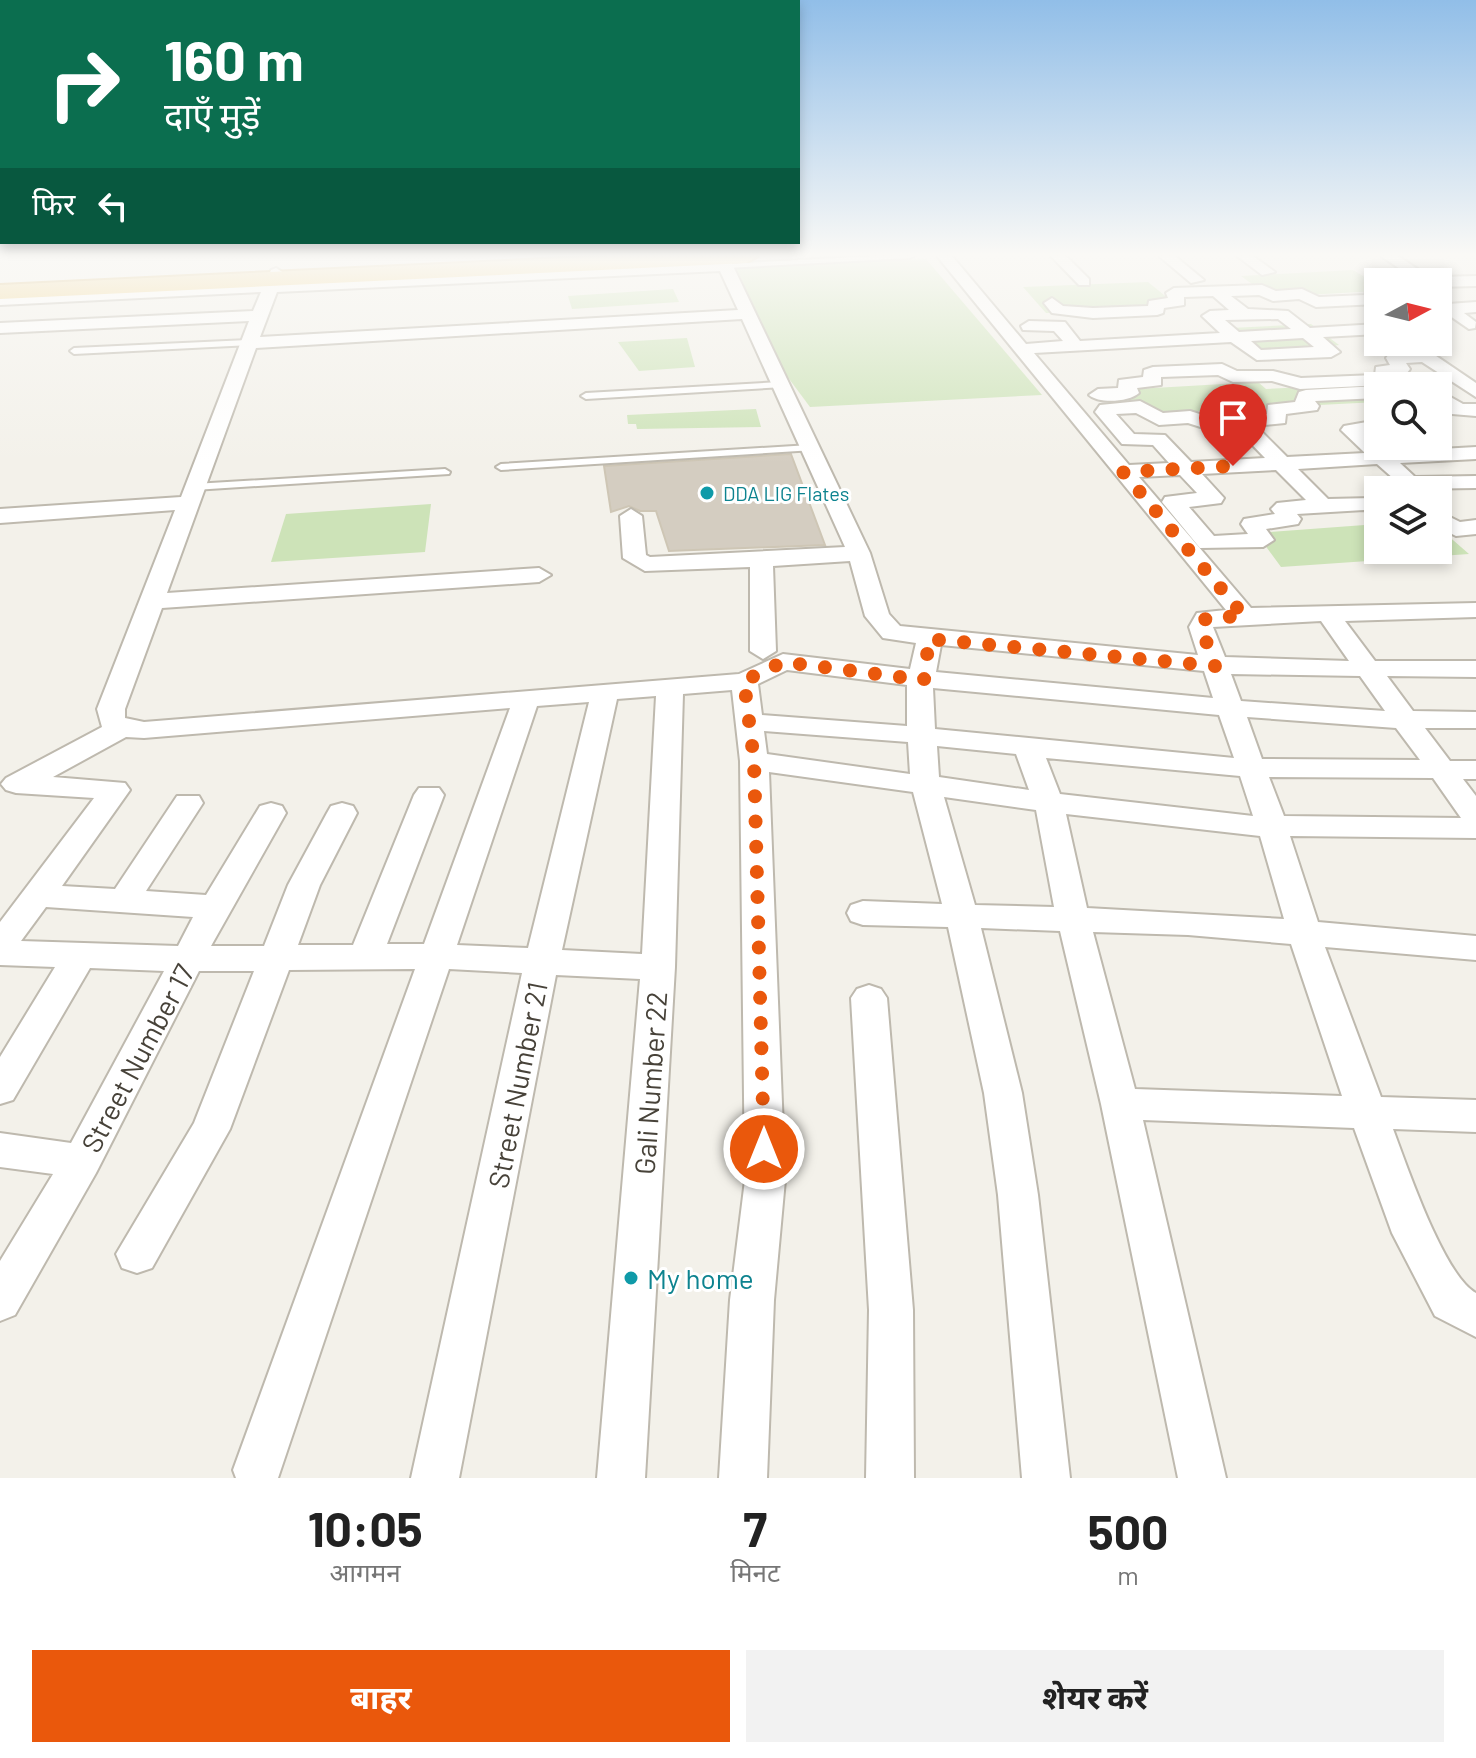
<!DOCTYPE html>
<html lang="hi">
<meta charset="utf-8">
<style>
:root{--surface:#fff;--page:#f2f2f2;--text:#222;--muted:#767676;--accent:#ea580c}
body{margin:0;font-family:Barlow,"Noto Sans Devanagari",sans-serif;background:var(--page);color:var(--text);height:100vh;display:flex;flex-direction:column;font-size:30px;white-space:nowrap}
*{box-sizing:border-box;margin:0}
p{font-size:26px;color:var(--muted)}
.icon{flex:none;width:44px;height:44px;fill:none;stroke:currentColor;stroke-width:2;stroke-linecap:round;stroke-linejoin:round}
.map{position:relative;height:1478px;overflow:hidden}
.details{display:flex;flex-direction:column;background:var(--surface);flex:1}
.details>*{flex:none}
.banner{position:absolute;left:0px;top:0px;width:800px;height:244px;box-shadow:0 4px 12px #0003;background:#0b6e4f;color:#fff;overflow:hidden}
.needle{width:52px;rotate:83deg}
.buttons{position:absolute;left:1364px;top:268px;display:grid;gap:16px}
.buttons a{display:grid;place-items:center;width:88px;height:88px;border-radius:0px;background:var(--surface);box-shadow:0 4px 12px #0003;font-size:40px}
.pin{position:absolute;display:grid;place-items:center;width:68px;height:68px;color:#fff;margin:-82px -34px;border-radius:50% 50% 50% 0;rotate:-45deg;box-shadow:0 0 8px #0007}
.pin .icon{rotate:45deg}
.me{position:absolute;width:88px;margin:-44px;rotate:0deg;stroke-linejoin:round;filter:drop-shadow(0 0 6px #0008)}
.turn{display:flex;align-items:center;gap:28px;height:168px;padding:0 32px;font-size:36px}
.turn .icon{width:104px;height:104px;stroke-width:2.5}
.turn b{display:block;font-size:56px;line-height:68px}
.then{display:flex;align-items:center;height:76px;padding:0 32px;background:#0003;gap:16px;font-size:30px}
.eta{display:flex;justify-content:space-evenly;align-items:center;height:136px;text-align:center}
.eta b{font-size:48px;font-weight:700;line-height:56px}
.action{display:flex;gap:16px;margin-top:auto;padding:16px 32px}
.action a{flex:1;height:92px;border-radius:0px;background:var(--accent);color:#fff;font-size:32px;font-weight:700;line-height:92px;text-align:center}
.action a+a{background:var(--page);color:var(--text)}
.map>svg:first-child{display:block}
</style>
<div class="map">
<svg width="1476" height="1478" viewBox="0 0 1476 1478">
<rect width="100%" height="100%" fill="#f3f1ea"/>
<!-- green -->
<g fill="#cde3b8">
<path d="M926,259L1042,395L810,407L778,364L736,267Z"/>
<path d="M1353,270L1378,285V291L1270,297L1241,276Z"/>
<path d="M1148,282L1174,303L1147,304L1154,312L1046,313L1023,287Z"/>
<path d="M673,289L679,302L572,309L568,296Z"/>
<path d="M1311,324L1339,345L1265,357L1230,328Z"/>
<path d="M687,338L695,367L639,371L618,342Z"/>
<path d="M1424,381L1431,386H1378V402L1142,414L1119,390L1258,382L1266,389Z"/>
<path d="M756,409L761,427L637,429L636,424H628L627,415Z"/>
<path d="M431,504L425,552L271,562L286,514Z"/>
<path d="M1378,524V550H1438V527L1469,554L1281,567L1256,533Z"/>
</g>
<!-- building -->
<path fill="#d4cdc1" stroke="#cec6b5" stroke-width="2" d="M791,454L825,545L669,551L656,511H640L629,506L611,512L604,466Z"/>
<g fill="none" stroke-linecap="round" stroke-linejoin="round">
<!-- lane casing -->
<g stroke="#beb9ae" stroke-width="4">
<g id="lane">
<path d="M875,256H914L910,258L726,268L722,266L726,264Z"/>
<path d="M248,340L252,343L251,345L74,354L70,351L74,348Z"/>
<path d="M780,382L785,385L783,387L586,399L581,396L586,393Z"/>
<path d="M810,445L815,448L814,450L501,470L496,467L501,464Z"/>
<path d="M445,469L450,472L449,474L194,490L189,487L194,484Z"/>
</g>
</g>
<!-- street casing -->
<g stroke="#beb9ae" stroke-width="4">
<g id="street">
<path d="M714,256H728L733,266L870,553L889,614L900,626L1198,655L1189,627L1197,613L1226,610L937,256H952L1026,344L1063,341L1054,331L1023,330L1021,326L1029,321L1065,322L1080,341L1220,333L1202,316L1210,311L1229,310L1213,296L1184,297V305L1164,308L1163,313L1157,315L1093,318L1052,313L1044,303L1052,298L1063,306L1093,308L1148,306L1149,301L1168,298L1166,293L1174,288L1262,285L1276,291L1302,289L1319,297L1365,295L1366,291L1378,288L1377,304L1316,307L1299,299L1273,301L1259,295L1231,296L1248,309L1288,311L1310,328L1378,324V334L1323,337L1340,352L1331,357L1257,360L1231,342L1034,353L1129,465L1169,463L1153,445L1122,444L1095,412L1100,405L1140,401L1163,413L1190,411L1209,417L1267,414L1268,405L1295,402L1299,392L1306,390L1378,386V398L1315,401L1319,406L1317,410L1286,414L1285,423L1256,426L1287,457L1365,453L1341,430L1344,426L1378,420V432L1367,434L1387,452L1476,447V459L1400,463L1415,477L1476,476V488L1410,489L1403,487L1377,464L1298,469L1328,499L1373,498L1378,500V513L1364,510L1297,514L1301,519L1298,524L1266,529L1274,540L1263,547L1200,548L1162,502L1165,497L1197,493L1180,475L1139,477L1251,608L1476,603V617L1345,621L1375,661H1476V677L1387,676L1413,711L1476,712V728H1425L1450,761H1476V779H1463L1476,796V838L1290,836L1318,922L1476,936V960L1325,947L1381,1097L1476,1100V1132L1393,1129C1407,1166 1444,1276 1476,1293V1337L1435,1316L1392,1233L1354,1128L1143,1120L1226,1478H1178L1101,1104L1060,931L981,928L1022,1093L1038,1195L1070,1478H1022L998,1195L984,1093L948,927L863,925L851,921L847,913L851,905L863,901L942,904L913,792L769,772L785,1180L774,1300L767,1478H719L730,1300L745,1180L740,761L732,690L683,694L675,967L645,1478H597L640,979L556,975L459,1478H411L522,973L449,969L278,1478H236L233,1470L415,969L289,970L230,1129L152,1268L137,1273L122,1268L116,1254L194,1123L254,971H199L96,1173L15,1315L0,1321V1261L53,1174L0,1167V1133L71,1143L164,971L90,968L13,1100L0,1104V1057L55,967L0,965V922L94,798L16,793L6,790L1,784L6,778L102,727L97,709L175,510L0,523V509L181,497L249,321L0,333V323L253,311L261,292L0,305V295L265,283L271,270L276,268L284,273L280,282L716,262ZM720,271L738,310L260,337L277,292ZM742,319L845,547L650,557L646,555L642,516L631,509L620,516L623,558L645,571L750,567V651L763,659L776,651L773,566L850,561L865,616L883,638L916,643L910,669L783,654L739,674L144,722L125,718V709L162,608L539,582L551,575L539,568L167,593L256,348ZM1278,319L1291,329L1239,332L1225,320ZM1303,338L1314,347L1261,350L1251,341ZM1136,413L1159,425L1188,423L1207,429L1235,427L1265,458L1191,462L1165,435L1134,434L1116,414ZM1276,470L1306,500L1277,503L1271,509L1275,514L1244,519L1241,524L1248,534L1214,536L1189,507L1221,503L1224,498L1202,474ZM1321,621L1349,661L1225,657L1213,627ZM941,645L1204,671L1213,698L936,672ZM787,670L907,685V726L762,715L758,684ZM1231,674L1360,676L1385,711L1241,701ZM933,688L1219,715L1234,758L935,729ZM656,696L642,954L562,950L617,699ZM589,702L528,948L457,945L537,706ZM510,708L424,944H387L444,795L439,788H419L414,795L353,945H298L320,885L357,813L353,806L342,803L331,806L327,813L288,885L264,946H211L286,813L282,806L271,803L260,806L206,895L146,891L203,803L199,796H177L115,889L62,886L130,790L125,783L53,777L126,737L144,738ZM1247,717L1396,728L1420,760L1262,759ZM764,731L908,742L910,774L767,754ZM937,746L1016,754L1029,790L939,777ZM1046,758L1240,776L1253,816L1060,794ZM1269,777L1433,778L1461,818L1284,816ZM944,797L1036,810L1054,907L975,905ZM1066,814L1260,836L1284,919L1087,908ZM46,907L193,917L178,946L21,941ZM1093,932L1188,935L1291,944L1342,1096L1135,1089Z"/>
<path d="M1051,256H1066L1089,279V285H1079Z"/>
<path d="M1159,256H1175L1204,280L1191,283Z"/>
<path d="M1237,256H1253L1275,272L1262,275Z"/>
<path d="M1381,256H1398L1419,270L1406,273Z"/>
<path d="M1476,276V286L1438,287V282H1430L1438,277Z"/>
<path d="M1476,302V312L1464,313L1476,322L1475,328L1469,329L1440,309L1448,304Z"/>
<path d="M1405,343H1417L1476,383V397L1422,362L1406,363L1410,369L1407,373L1393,375L1392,383L1383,385L1300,389L1272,381L1233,382L1218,375L1161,377V385L1137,388L1139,393C1129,402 1099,404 1089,395L1098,389L1118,388L1119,380L1143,377L1144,370L1153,367L1222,364L1237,371H1273L1301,378L1375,375L1376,367L1390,365L1386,358L1389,354L1407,352L1402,347Z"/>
<path d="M1438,390L1463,404H1476V416L1452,414L1438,404Z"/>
<path d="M1438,511L1460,522L1476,520V534L1456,536L1438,527Z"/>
<path d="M869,985L881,989L887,998L913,1310L914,1478H866L869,1310L851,998L857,989Z"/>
</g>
</g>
<!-- highway casing -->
<g stroke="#cda54b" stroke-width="4">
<path id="highway" d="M607,256H758L746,263L0,299V285Z"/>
</g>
<!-- lane -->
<use href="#lane" fill="#fff" fill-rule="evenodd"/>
<!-- street -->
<use href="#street" fill="#fff" fill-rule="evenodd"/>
<!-- highway -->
<use href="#highway" fill="#efce7a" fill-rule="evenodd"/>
</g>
<!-- sky -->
<linearGradient id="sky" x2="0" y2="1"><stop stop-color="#91bee8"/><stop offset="0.55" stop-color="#faf9f6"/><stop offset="1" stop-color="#faf9f6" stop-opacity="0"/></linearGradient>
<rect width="1476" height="463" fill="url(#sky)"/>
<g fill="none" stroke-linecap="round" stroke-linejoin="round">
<!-- route -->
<path stroke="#ea580c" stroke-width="14" stroke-dasharray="0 25.2" d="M764,1149L754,761L744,681L783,662L924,680L929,639L1215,666L1201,627L1206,618L1244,616L1123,472L1233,466"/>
</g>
<!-- markers -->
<g fill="#0f9aa8" stroke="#fff" stroke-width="3">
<circle cx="707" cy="493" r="8"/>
<circle cx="631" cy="1278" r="8"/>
</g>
<g text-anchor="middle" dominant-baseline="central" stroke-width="6" stroke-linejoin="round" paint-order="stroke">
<!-- far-culture labels -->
<g font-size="20" fill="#0d838f" stroke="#fff" text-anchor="start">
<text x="723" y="493">DDA LIG Flates</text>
</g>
<!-- near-street labels -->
<g font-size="28" fill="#474239" stroke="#fff">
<text transform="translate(137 1058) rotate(-62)">Street Number 17</text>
<text transform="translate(650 1083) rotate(-86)">Gali Number 22</text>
<text transform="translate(517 1085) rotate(-79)">Street Number 21</text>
</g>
<!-- near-culture labels -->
<g font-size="28" fill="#0d838f" stroke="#fff" text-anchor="start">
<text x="647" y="1278">My home</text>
</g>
</g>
</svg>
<div class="buttons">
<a><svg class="needle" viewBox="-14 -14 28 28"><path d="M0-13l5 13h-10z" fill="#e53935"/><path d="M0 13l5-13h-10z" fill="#767676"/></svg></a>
<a><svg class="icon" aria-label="search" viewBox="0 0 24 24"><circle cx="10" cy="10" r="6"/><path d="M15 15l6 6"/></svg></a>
<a><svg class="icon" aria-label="layers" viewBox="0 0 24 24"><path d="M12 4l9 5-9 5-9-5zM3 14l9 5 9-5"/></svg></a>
</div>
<div class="pin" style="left:1233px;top:466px;background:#d93025"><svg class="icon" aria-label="arrive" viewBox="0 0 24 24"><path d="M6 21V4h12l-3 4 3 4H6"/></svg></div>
<svg class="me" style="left:764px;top:1149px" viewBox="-20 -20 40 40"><circle r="17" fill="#ea580c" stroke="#fff" stroke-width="3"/><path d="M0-11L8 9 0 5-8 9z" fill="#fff"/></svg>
<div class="banner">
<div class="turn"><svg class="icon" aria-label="right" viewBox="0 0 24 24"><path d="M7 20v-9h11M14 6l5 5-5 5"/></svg><div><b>160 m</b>दाएँ मुड़ें</div></div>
<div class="then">फिर<svg class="icon" aria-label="left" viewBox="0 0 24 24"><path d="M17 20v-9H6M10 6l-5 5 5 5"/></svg></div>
</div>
</div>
<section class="details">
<div class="eta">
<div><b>10:05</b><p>आगमन</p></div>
<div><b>7</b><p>मिनट</p></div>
<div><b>500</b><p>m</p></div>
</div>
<div class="action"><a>बाहर</a><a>शेयर करें</a></div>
</section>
